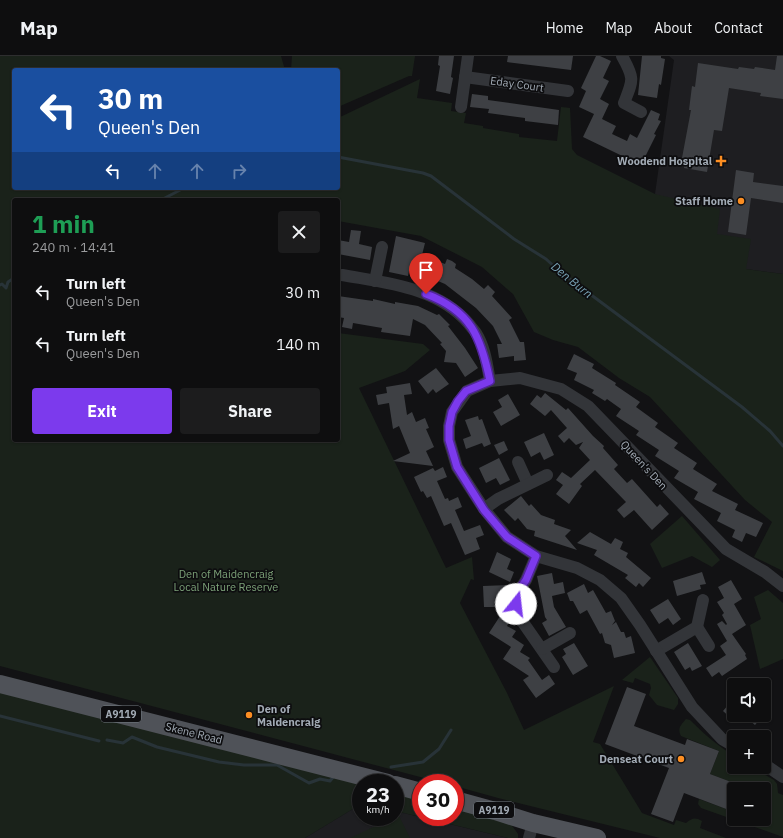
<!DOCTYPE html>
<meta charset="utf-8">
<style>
:root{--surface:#0e0e0f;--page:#1c1c1d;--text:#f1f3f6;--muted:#9b9c9e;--line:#2e2e2f;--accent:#7c3aed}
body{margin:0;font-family:"IBM Plex Sans",sans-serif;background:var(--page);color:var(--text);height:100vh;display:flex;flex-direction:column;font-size:15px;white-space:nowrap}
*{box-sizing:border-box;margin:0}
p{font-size:13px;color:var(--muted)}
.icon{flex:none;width:22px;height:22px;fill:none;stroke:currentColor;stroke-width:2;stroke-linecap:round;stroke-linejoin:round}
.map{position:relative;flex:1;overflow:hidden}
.panel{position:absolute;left:12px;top:142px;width:328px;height:244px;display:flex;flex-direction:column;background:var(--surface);border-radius:4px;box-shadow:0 1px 3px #0004,0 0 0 1px var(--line)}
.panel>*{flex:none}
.banner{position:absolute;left:12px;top:12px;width:328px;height:122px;border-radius:4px;box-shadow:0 1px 3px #0004,0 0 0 1px var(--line);background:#1a4fa0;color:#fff;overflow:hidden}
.controls{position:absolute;left:727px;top:622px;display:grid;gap:8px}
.controls a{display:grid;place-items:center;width:44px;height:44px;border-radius:4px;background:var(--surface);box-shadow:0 1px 3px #0004,0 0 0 1px var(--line);font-size:20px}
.speed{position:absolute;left:352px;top:718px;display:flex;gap:8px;font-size:20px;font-weight:700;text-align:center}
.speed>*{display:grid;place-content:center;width:52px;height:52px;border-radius:50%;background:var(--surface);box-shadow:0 1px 3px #0004,0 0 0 1px var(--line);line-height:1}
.speed small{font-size:10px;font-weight:400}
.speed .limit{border:6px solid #d22;background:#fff;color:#111}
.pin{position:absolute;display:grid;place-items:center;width:34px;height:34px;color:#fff;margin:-41px -17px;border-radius:50% 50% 50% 0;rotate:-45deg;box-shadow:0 0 4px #0007}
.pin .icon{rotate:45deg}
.me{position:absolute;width:44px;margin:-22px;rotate:16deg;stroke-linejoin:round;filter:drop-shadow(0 0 3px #0008)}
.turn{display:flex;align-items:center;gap:14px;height:84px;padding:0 20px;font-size:18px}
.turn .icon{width:52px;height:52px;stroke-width:2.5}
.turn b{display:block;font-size:28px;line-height:34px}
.lanes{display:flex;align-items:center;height:38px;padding:0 20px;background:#0003;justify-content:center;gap:20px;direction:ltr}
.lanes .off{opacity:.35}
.round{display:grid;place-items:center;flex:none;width:42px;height:42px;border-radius:4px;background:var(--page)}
.summary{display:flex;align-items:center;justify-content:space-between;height:68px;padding:0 20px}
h1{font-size:24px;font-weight:700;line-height:30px;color:#1e9e55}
.primary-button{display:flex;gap:8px;margin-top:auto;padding:8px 20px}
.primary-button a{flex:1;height:46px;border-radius:4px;background:var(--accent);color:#fff;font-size:16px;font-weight:700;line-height:46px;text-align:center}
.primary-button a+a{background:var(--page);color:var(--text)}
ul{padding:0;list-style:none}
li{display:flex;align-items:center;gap:12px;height:52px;padding:0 20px}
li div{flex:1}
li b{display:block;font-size:15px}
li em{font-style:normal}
header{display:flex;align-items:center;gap:24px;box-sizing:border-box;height:56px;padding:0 20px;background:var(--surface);border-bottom:1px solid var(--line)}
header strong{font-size:19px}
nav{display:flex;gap:22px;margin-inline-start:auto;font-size:14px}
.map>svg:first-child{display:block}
</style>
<header>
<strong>Map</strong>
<nav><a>Home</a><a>Map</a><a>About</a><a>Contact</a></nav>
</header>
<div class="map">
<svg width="783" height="782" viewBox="0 0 783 782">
<rect width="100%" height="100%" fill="#121214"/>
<!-- built -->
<g fill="#1e1e21">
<path d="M669,0H783V218L746,213L717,178L655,138L674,4Z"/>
<path d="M361,748V761H395V755L508,782H305Z"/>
</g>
<!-- green -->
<g fill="#1a221a">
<path d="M0,0H281L285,14H14V132H338V62L420,23L417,42L452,47L451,55L466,57L464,67L483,70V72L519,78V81L557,85L561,51L570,52L572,93L577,99L655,138L720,153L717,178L751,183L746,213L783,218V515L754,501L772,466L745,444L650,341L619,322L578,291L553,284L534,276L513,238L482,211L421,180L338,165V144H14V384H338V277L423,288L430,294L405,315L359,332L446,512L472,501L474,524L471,523L460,547L507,637L524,674L614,630L593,686L600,688L642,757L674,769L676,764L686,767C692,762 695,761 702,765L700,772L726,782H660L498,742L455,730V727H443L0,610Z"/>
<path d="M292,0H415L412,20H409L338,51V14H291Z"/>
<path d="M682,460L720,504L712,511L692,500L662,512L650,488Z"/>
<path d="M768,534L783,547V603L760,613L750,569L761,563L754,541Z"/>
<path d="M650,601L678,642V648L674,654L657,649L649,639L651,632L650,628L635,622L633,627L622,624Z"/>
<path d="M0,634L361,728V748L305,782H0Z"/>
<path d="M686,663L690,664C704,678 717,689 734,700V711H752L774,724L777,728L778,737L783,739V781L701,752L698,748L699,743L734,756V763H764V733H750L710,718L719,695L681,680C677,672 681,669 686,663Z"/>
<path d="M395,736L421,743V761L395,755Z"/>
<path d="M455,751L508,764L518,778V782H508L421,761H455Z"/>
<path d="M398,758L410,782H350L395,761Z"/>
</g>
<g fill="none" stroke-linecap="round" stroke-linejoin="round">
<!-- stream -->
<g stroke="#283338" stroke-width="3">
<path d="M338,101L423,117L431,120L514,183L546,203L559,215L742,351L770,375L783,390"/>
<path d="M161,144L184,132"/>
<path d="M0,229L2,228L6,232L8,226L14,222"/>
<path d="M0,660L99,685"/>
<path d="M107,684L123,687L132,681L157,691L219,706L244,709H277L309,727L320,723L330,725L334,720"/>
<path d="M391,711L423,706L439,693L451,674"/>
</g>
</g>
<!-- building -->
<g fill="#3e4044">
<path d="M439,0H454L451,21L453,22L450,38L436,35L440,10L438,9Z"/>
<path d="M508,0H573L571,14L507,6Z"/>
<path d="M596,0H600L611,5L603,22L609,25L600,43L609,48L602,63L616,70L612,78L627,85L630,78L637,82L651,54L660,58L658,64L661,65L654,78L656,79L641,109L583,81L594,58L579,51L586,35L581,32Z"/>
<path d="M642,0H661V2L665,3L661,29L659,28L657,42L638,39Z"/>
<path d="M777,0H783V43L760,40L761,37L729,32L722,75L714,74L707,116L684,112L685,102H682L691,54H689L692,30L695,31L698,7L738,13L739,11L754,13L755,11L775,14Z"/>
<path d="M472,38L488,40V44L559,54L558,69L525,65V62L488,57L489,53L470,51Z"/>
<path d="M736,114L754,117L753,126L783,130V147L751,142L746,179L728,176Z"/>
<path d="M351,174L361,175L359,188L372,191L370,204L338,198V184L349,186Z"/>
<path d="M396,180L425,187L422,199L445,208L447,203L452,205L456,208L455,212L472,223L484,233L488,229L495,236L492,240L512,262L509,264L520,286H524L526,304L514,305V300L499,302L497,288H502L493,270L476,252L445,228L419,217L409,215L408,220L389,216Z"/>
<path d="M338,240L373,245V243L395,248V246L418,250L437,259L439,258L450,269L448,270L465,292L478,312L465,321L456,307L444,306L446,295L440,288L442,287L425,269L413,263L410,280L381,276L382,272L353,267L352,273L342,271L344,262L338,261Z"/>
<path d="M574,298L594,308L592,312L616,327L615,329L640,346L636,351L658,367L655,371L678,387L674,392L697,407L693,413L717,428L712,435L738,448L735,454L763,467L756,481L746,477L742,486L732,481L735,474L717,465L721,457L694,443L698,436L674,422L679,415L655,400L659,394L636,379L639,375L616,360L621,353L607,343L605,345L592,337L594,334L574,324L577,317L567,313Z"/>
<path d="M436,312L449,328L436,337L433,333L428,338L418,325Z"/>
<path d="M410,327L412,338L404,339L407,359L412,356L416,366L425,362L429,372L426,373L434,391L426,395L433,410L393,405L410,397L399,370L393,373L389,347L378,349L376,339L387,337L386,331Z"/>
<path d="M545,337L566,354L568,352L593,380L604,390L603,392L618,409L614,413L627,427L632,423L657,451L660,448L669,458L652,474L634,454L624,462L617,454L626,446L595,414L580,428L582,430L569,448L556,438L563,429L556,424L562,416L571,422L590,404L579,392L583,386L576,389L569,382L564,387L558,380L567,372L551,354L545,360L530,348L537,339L541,342Z"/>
<path d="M508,338L520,359L501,370L493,356L502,351L498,344Z"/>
<path d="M478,360L479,364L482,363L491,388L484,391L482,387L466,393L463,383L471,380L465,364Z"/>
<path d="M544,377L554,399L544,404L540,396L531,401L524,386Z"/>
<path d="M504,385L508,394L499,399L494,389Z"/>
<path d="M499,402L510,424L500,429L496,422L486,427L479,412Z"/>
<path d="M443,411L447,421L437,425L445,443L448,442L449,445L458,441L462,451L455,454L464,475L480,469L484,479L476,482L480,493L465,499L451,467L444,470L431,440L427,442L423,435L421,436L414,421L433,412L435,415Z"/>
<path d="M521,440L529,450L531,448L541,459L555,464L554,468L571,474L565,480L577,494L534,480L535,475L527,473L518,462L515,465L504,454Z"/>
<path d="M590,476L611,488L615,482L623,486L620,493L628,497L626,501L651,522L643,531L639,527L636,531L625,522L628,519L594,499L597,494L577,487Z"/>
<path d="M497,496L511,503L507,513L514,516L510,526L489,516Z"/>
<path d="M702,516L706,528L700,529L701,533L677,540L673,525Z"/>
<path d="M552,517L554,528L563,526L565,537L552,540L554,551L566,571L549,580L542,567L547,564L545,561L537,520Z"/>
<path d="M731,524L742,543L734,548L746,569L732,578L746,598L745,599L747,603L722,620L719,616L712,621L706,612L726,599L720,590L727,585L717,568L722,565L726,569L727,568L722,559L724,557L717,546L724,542L718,531Z"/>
<path d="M584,528L588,537L593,534L606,557L611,555L615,565L612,569L616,566L621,576H624L626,582L631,580L635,597L614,602L611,589L605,587L602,577L600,578L587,554L580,558L573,545H570L567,537Z"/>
<path d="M509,529L507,534V540H498L499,551H484L483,530Z"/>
<path d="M668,543L681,563L673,569L668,562L659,568L650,554Z"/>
<path d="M502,557L511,563L507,570L516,575L512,581L524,589L520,596L530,602L528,604L542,624L549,619L555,628L536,642L523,624L529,620L503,603L511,591L489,577Z"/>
<path d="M574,587L588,610L573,619L562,601L566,598L563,593Z"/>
<path d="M688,587L702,610L692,615L690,611L685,614L674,596Z"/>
<path d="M627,631L646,638L634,670L685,689L687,683L719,695L710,718L734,727V756L684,737L673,766L651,758L669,712L605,688Z"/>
<path d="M734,642V665L723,655Z"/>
<path d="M743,659H763L755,669Z"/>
</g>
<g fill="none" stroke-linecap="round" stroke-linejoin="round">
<!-- minor -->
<g stroke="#333539" stroke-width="12">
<path d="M622,0C635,23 633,24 624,47L641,56"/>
<path d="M465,21L568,35"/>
<path d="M461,51L468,0"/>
<path d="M342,219C386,227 438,231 469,268C471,271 474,274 476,277C485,291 487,309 490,325"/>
<path d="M375,225L382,191"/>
<path d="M518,406L528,428"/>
<path d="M484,453L498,443L547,419"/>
<path d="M536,500L526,524L519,535L516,549L522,565L554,611"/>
<path d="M697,571L709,590"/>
<path d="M542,593L570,577"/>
<path d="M656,595L697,571L703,544"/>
<path d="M734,690L722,683L692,651L640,569L621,542L600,524L577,512L536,500L507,481L484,453L457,411L449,384V370L452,356L467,335L490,325L520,322L561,333L588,350L726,493L765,516L783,530"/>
<path d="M764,708L783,721"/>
<path d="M529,782L533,767"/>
</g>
<!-- primary -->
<g stroke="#4f5258" stroke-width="18">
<path d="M0,628L388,727"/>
<path d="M395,729L421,736"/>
<path d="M455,744L495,755L533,767L597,782"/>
</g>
</g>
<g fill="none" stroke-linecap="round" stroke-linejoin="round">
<!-- route casing -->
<g stroke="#51269a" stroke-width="10">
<path id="route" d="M426,238C471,255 481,281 490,325L466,335L458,345L452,356L449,370V384L457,411L484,454L507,481L536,500L526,524L519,534L516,548"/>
</g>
<!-- route -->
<use href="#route" stroke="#7c3aed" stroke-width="7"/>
</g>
<!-- markers -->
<g fill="#fc8e22" stroke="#0d0d0f" stroke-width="1.5">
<path d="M719 99h4v4h4v4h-4v4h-4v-4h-4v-4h4z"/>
<circle cx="741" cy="145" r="4"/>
<circle cx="249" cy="659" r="4"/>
<circle cx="681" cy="703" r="4"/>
</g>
<g text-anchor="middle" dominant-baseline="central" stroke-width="3.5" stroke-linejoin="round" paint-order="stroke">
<!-- shield labels -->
<g fill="#0d0d0f" stroke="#757c83" stroke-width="1">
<rect x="101" y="650" width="40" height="16" rx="3"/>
<rect x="474" y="746" width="40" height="16" rx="3"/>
</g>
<g font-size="10" font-weight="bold" fill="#a2abb5">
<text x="121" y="658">A9119</text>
<text x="494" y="754">A9119</text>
</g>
<!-- street labels -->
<g font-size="11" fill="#a2abb5" stroke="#0d0d0f">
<text transform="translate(517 28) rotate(8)">Eday Court</text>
<text transform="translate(644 409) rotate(47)">Queen's Den</text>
<text transform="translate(194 677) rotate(14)">Skene Road</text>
</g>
<!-- poi labels -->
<g font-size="11" font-weight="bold" fill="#a2abb5" stroke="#0d0d0f" text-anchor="end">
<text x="712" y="105">Woodend Hospital</text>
<text x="733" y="145">Staff Home</text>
<text x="257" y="653" text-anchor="start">Den of<tspan x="257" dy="13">Maidencraig</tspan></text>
<text x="673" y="703">Denseat Court</text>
</g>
<!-- park labels -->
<g font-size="11" fill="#7ca178" stroke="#0d0d0f">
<text x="226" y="518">Den of Maidencraig<tspan x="226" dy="13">Local Nature Reserve</tspan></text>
</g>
<!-- water labels -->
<g font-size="12" font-style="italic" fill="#77a1b3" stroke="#0d0d0f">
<text transform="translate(572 224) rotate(39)">Den Burn</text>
</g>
</g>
</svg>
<div class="controls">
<a><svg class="icon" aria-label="sound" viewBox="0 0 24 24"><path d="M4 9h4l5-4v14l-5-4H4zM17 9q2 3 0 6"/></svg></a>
<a>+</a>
<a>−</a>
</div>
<div class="speed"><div>23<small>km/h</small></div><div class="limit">30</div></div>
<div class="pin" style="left:426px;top:238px;background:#d93025"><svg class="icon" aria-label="arrive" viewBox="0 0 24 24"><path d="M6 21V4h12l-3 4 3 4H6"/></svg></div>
<svg class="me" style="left:516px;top:548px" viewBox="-20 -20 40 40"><circle r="19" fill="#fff"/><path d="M0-13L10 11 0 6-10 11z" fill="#7c3aed"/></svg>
<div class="banner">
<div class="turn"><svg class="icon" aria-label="left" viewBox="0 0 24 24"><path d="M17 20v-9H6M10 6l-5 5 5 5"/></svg><div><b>30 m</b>Queen's Den</div></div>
<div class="lanes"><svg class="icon" aria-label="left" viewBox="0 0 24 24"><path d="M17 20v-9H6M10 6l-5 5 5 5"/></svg><svg class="icon off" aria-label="ahead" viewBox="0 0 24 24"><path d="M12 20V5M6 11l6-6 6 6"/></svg><svg class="icon off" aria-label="ahead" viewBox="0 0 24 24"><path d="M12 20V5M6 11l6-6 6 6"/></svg><svg class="icon off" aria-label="right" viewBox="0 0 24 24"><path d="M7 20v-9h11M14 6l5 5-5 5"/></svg></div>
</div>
<section class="panel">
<div class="summary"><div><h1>1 min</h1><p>240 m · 14:41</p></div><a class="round"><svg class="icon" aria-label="close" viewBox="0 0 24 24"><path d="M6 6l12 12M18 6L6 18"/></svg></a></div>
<ul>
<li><svg class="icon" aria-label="left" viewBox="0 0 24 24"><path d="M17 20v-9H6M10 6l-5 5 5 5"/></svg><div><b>Turn left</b><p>Queen's Den</p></div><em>30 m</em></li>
<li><svg class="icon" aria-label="left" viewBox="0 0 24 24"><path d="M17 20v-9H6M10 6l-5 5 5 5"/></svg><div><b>Turn left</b><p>Queen's Den</p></div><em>140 m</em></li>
</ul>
<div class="primary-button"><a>Exit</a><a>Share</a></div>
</section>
</div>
